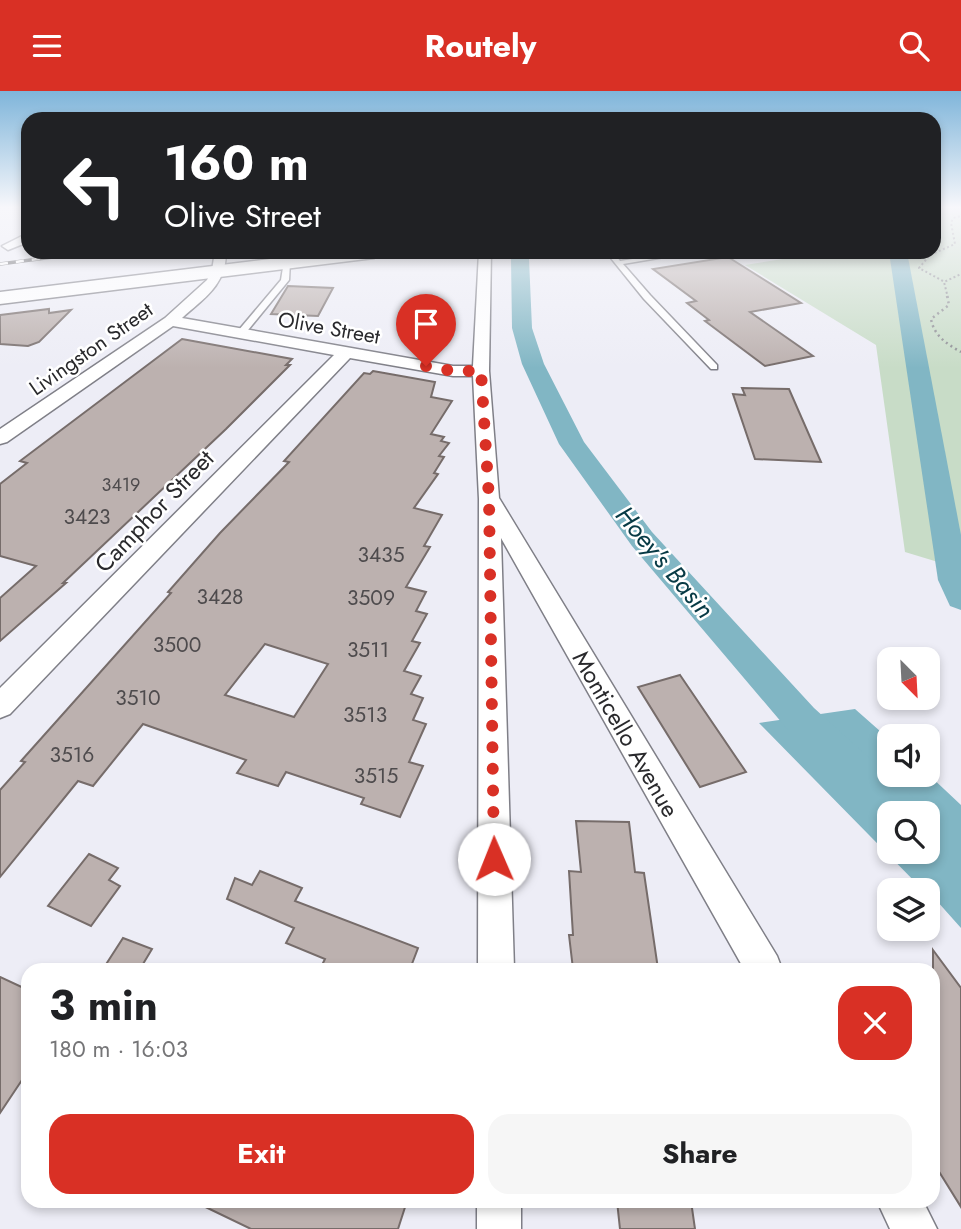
<!DOCTYPE html>
<meta charset="utf-8">
<style>
:root{--surface:#fff;--page:#f6f6f6;--text:#202124;--muted:#757577;--accent:#d93025}
body{margin:0;font-family:Jost,sans-serif;background:var(--page);color:var(--text);height:100vh;display:flex;flex-direction:column;font-size:26px;white-space:nowrap}
*{box-sizing:border-box;margin:0}
p{font-size:23px;color:var(--muted)}
.icon{flex:none;width:38px;height:38px;fill:none;stroke:currentColor;stroke-width:2;stroke-linecap:round;stroke-linejoin:round}
.map{position:relative;flex:1;overflow:hidden}
.panel{position:absolute;left:21px;top:872px;width:919px;height:245px;display:flex;flex-direction:column;background:var(--surface);border-radius:21px;box-shadow:0 4px 10px #0003}
.panel>*{flex:none}
.hud{position:absolute;left:21px;top:21px;width:920px;height:147px;border-radius:21px;box-shadow:0 4px 10px #0003;background:#202124;color:#fff;overflow:hidden}
.needle{width:46px;rotate:156deg}
.tools{position:absolute;left:877px;top:556px;display:grid;gap:14px}
.tools a{display:grid;place-items:center;width:63px;height:63px;border-radius:14px;background:var(--surface);box-shadow:0 4px 10px #0003;font-size:35px}
.pin{position:absolute;display:grid;place-items:center;width:60px;height:60px;color:#fff;margin:-72px -30px;border-radius:50% 50% 50% 0;rotate:-45deg;box-shadow:0 0 7px #0007}
.pin .icon{rotate:45deg}
.me{position:absolute;width:77px;margin:-38px;rotate:359deg;stroke-linejoin:round;filter:drop-shadow(0 0 5px #0008)}
.turn{display:flex;align-items:center;gap:24px;height:147px;padding:0 28px;font-size:32px}
.turn .icon{width:91px;height:91px;stroke-width:2.5}
.turn b{display:block;font-size:49px;line-height:60px}
.round{display:grid;place-items:center;flex:none;width:74px;height:74px;border-radius:21px;background:var(--page)}
.overview{display:flex;align-items:center;justify-content:space-between;height:119px;padding:0 28px}
h1{font-size:42px;font-weight:700;line-height:52px}
.action{display:flex;gap:14px;margin-top:auto;padding:14px 28px}
.action a{flex:1;height:80px;border-radius:21px;background:var(--accent);color:#fff;font-size:28px;font-weight:700;line-height:80px;text-align:center}
.action a+a{background:var(--page);color:var(--text)}
header{display:flex;justify-content:space-between;align-items:center;height:91px;padding:0 28px;background:var(--accent);color:#fff;font-size:32px;font-weight:700}
.map>svg:first-child{display:block}
</style>
<header><svg class="icon" aria-label="menu" viewBox="0 0 24 24"><path d="M4 6h16M4 12h16M4 18h16"/></svg>Routely<svg class="icon" aria-label="search" viewBox="0 0 24 24"><circle cx="10" cy="10" r="6"/><path d="M15 15l6 6"/></svg></header>
<div class="map">
<svg width="961" height="1138" viewBox="0 0 961 1138">
<rect width="100%" height="100%" fill="#ededf6"/>
<!-- green -->
<path fill="#c8dcc7" d="M935,117H961V478L905,461L876,254L745,174L827,161H934Z"/>
<!-- water -->
<path fill="#81b6c4" fill-rule="evenodd" d="M855,618L889,648V684L928,683L961,714V837L928,800H924L759,632ZM889,723H928V761H889Z"/>
<g fill="none" stroke-linecap="round" stroke-linejoin="round">
<!-- canal -->
<g fill="#81b6c4" fill-rule="evenodd">
<path d="M889,161H907L961,444V519L950,515L938,489Z"/>
<path d="M520,163L529,168L532,237L544,273L584,351L652,441L814,617L916,709L922,723H889V738L886,737L788,639L632,455L559,353L522,273L512,237L511,168Z"/>
</g>
</g>
<!-- building -->
<g fill="#bcb1af" stroke="#766c6a" stroke-width="2" fill-rule="evenodd">
<path d="M728,166L801,212L750,221L813,265L765,275L705,230L709,229L687,212L696,210L653,178Z"/>
<path d="M288,195L333,197L318,225L271,223Z"/>
<path d="M49,218V222L71,219L39,251L28,255L0,253V224Z"/>
<path d="M182,248L292,268L286,274H290L226,338L63,492H66L0,550V507L36,475L0,465V393L27,372L20,370Z"/>
<path d="M373,280L435,291L431,306L452,310L431,343L444,346L441,350L449,352L439,365L444,366L434,382L438,383L414,417L442,424L424,455L430,456L406,496L426,501L416,520L427,523L412,550L420,552L404,580L421,585L411,603L423,607L413,629L426,633L409,671L423,675L400,726L361,713L364,707L286,681L278,695L237,682L246,669L143,633L93,695L78,690L0,786V699L25,671L21,670L171,502L168,501L220,442L289,371L284,370L364,282L370,283ZM265,553L328,573L294,626L225,604Z"/>
<path d="M742,297L789,298L821,371L755,368L733,303L745,304Z"/>
<path d="M680,584L746,681L700,696L638,596Z"/>
<path d="M576,730L629,731L635,781L644,782L658,878H573L569,844H573L569,780L581,781Z"/>
<path d="M89,763L118,777L109,789L120,795L91,835L48,815Z"/>
<path d="M260,780L302,797L295,810L418,857L410,878H320L325,868L286,852L294,837L227,808L235,787L252,794Z"/>
<path d="M123,847L152,858L140,878H103Z"/>
<path d="M933,859L961,897V1116L933,1071Z"/>
<path d="M0,886L28,899V980L0,1022Z"/>
<path d="M193,1110H407L398,1138H251Z"/>
<path d="M617,1110H691L695,1138H620Z"/>
</g>
<g fill="none" stroke-linecap="round" stroke-linejoin="round">
<!-- lane casing -->
<g stroke="#7f7f87" stroke-width="3">
<g id="lane">
<path d="M606,161H613L620,170L677,161H694L623,173L650,204L717,274V278H711L644,208Z"/>
<path d="M284,170L290,171L289,189L244,244H238V240L281,189Z"/>
</g>
</g>
<!-- street casing -->
<g stroke="#7f7f87" stroke-width="3">
<g id="street">
<path d="M28,142V151L8,159L2,155Z"/>
<path d="M215,161L226,163C225,195 204,207 182,227L453,275H473L479,161H491L489,280L499,407L777,865L782,878H744L501,447L514,878H478L479,408L473,285H453L350,267L10,623L0,627V597L334,264L173,235L7,351L0,353V338L165,227L207,189L212,179Z"/>
<rect x="477" y="1110" width="44" height="28"/>
<path d="M877,1110H923L937,1138H890Z"/>
</g>
</g>
<!-- highway casing -->
<g stroke="#7f7f87" stroke-width="3">
<path id="highway" d="M327,161H383L374,167L0,213V201Z"/>
</g>
<!-- path-far1 -->
<g stroke="#8e8e94" stroke-width="2" stroke-dasharray="2 2.5" stroke-linecap="butt">
<path d="M943,190L919,177L930,164L955,153L951,132L953,127L961,125"/>
<path d="M948,207L944,191L961,183"/>
</g>
<!-- path -->
<path stroke="#8e8e94" stroke-width="2.5" stroke-dasharray="2 3.5" stroke-linecap="butt" d="M947,205L949,214L931,228C934,245 947,253 961,261"/>
<!-- lane -->
<use href="#lane" fill="#fff" fill-rule="evenodd"/>
<!-- street -->
<use href="#street" fill="#fff" fill-rule="evenodd"/>
<!-- highway -->
<use href="#highway" fill="#fff" fill-rule="evenodd"/>
<!-- rail casing -->
<g stroke="#535357" stroke-width="3.5">
<path id="rail" d="M0,173L91,161"/>
</g>
<!-- rail -->
<use href="#rail" stroke="#fff" stroke-width="2.5" stroke-dasharray="8" stroke-linecap="butt"/>
</g>
<!-- sky -->
<linearGradient id="sky" x2="0" y2="1"><stop stop-color="#7fb5da"/><stop offset="0.42" stop-color="#f7f7fb"/><stop offset="1" stop-color="#f7f7fb" stop-opacity="0"/></linearGradient>
<rect width="961" height="277" fill="url(#sky)"/>
<g fill="none" stroke-linecap="round" stroke-linejoin="round">
<!-- route -->
<path stroke="#d93025" stroke-width="12" stroke-dasharray="0 21.6" d="M426,275L453,280H481L489,408L494,768"/>
</g>
<g text-anchor="middle" dominant-baseline="central" stroke-width="5" stroke-linejoin="round" paint-order="stroke">
<!-- far-number labels -->
<g font-size="18" fill="#4e4b4d">
<text x="121" y="394">3419</text>
</g>
<!-- far-street labels -->
<g font-size="21" fill="#29292c" stroke="#fff">
<text transform="translate(329 237) rotate(10)">Olive Street</text>
<text transform="translate(91 258) rotate(-35)">Livingston Street</text>
</g>
<!-- number labels -->
<g font-size="21" fill="#4e4b4d">
<text x="87" y="426">3423</text>
<text x="381" y="464">3435</text>
<text x="220" y="506">3428</text>
<text x="371" y="507">3509</text>
<text x="177" y="554">3500</text>
<text x="368" y="559">3511</text>
<text x="138" y="607">3510</text>
<text x="365" y="624">3513</text>
<text x="72" y="664">3516</text>
<text x="376" y="685">3515</text>
</g>
<!-- street labels -->
<g font-size="24" fill="#29292c" stroke="#fff">
<text transform="translate(154 420) rotate(-46)">Camphor Street</text>
<text transform="translate(626 643) rotate(60)">Monticello Avenue</text>
</g>
<!-- water labels -->
<g font-size="26" font-style="italic" fill="#073a45" stroke="#fff">
<text transform="translate(665 471) rotate(50)">Hoey's Basin</text>
</g>
</g>
</svg>
<div class="tools">
<a><svg class="needle" viewBox="-14 -14 28 28"><path d="M0-13l5 13h-10z" fill="#e53935"/><path d="M0 13l5-13h-10z" fill="#757577"/></svg></a>
<a><svg class="icon" aria-label="sound" viewBox="0 0 24 24"><path d="M4 9h4l5-4v14l-5-4H4zM17 9q2 3 0 6"/></svg></a>
<a><svg class="icon" aria-label="search" viewBox="0 0 24 24"><circle cx="10" cy="10" r="6"/><path d="M15 15l6 6"/></svg></a>
<a><svg class="icon" aria-label="layers" viewBox="0 0 24 24"><path d="M12 4l9 5-9 5-9-5zM3 14l9 5 9-5"/></svg></a>
</div>
<div class="pin" style="left:426px;top:275px;background:#d93025"><svg class="icon" aria-label="arrive" viewBox="0 0 24 24"><path d="M6 21V4h12l-3 4 3 4H6"/></svg></div>
<svg class="me" style="left:494px;top:768px" viewBox="-20 -20 40 40"><circle r="19" fill="#fff"/><path d="M0-13L10 11 0 6-10 11z" fill="#d93025"/></svg>
<div class="hud">
<div class="turn"><svg class="icon" aria-label="left" viewBox="0 0 24 24"><path d="M17 20v-9H6M10 6l-5 5 5 5"/></svg><div><b>160 m</b>Olive Street</div></div>
</div>
<section class="panel">
<div class="overview"><div><h1>3 min</h1><p>180 m · 16:03</p></div><a class="round" style="background:#d93025;color:#fff"><svg class="icon" aria-label="close" viewBox="0 0 24 24"><path d="M6 6l12 12M18 6L6 18"/></svg></a></div>
<div class="action"><a>Exit</a><a>Share</a></div>
</section>
</div>
